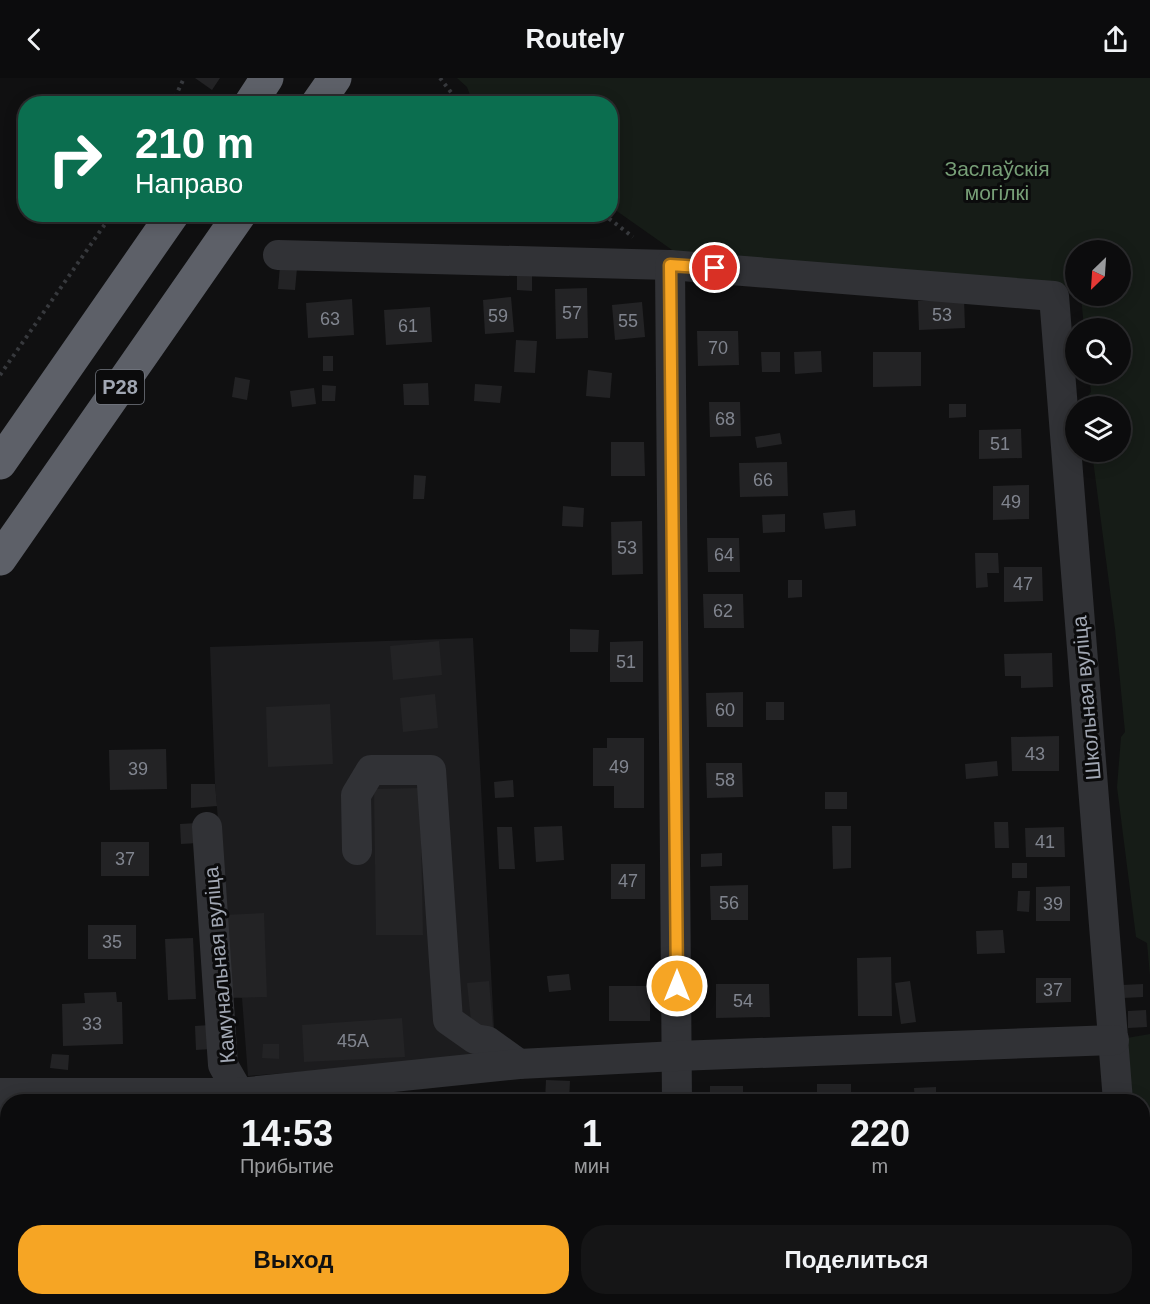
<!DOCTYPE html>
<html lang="ru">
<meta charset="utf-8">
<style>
:root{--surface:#0c0c0d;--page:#151516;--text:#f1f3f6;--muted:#9a9b9d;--line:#2c2c2e;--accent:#f6a524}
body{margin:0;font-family:Helvetica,sans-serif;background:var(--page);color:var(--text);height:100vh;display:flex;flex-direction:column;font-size:22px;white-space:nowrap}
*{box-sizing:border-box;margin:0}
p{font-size:20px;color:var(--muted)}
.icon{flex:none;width:33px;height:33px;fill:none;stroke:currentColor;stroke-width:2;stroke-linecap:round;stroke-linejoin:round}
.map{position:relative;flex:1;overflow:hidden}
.sheet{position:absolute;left:0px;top:1016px;width:1150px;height:212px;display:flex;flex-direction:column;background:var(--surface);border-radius:24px 24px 0 0;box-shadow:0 3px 15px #0003,0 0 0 2px var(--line)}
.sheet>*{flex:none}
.hud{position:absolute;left:18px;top:18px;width:600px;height:126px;border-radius:24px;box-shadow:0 3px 15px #0003,0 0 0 2px var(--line);background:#0b6e4f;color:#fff;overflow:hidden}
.needle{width:39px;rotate:205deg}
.controls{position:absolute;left:1065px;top:162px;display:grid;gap:12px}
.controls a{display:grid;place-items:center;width:66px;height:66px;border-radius:50%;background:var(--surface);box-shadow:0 3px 15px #0003,0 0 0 2px var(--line);font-size:30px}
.pin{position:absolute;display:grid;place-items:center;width:51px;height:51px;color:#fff;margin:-26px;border:3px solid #fff;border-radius:50%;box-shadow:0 2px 6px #0007}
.me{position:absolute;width:66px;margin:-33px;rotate:0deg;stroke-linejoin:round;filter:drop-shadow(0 0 4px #0008)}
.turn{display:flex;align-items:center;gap:21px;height:126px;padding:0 18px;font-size:27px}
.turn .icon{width:78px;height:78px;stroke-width:2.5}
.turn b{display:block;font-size:42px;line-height:51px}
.eta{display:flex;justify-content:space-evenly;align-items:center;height:102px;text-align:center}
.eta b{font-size:36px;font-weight:600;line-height:42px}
.cta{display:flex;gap:12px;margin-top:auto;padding:12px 18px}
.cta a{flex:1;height:69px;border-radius:24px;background:var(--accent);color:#111;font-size:24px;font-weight:600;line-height:69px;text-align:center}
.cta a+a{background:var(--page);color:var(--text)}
header{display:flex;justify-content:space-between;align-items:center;height:78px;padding:0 18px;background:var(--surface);font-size:27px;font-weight:600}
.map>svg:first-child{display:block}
</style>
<header><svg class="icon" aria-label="back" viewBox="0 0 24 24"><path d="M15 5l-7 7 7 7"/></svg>Routely<svg class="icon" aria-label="share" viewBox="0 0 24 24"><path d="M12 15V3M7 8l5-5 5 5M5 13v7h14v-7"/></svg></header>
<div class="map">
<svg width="1150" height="1226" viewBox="0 0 1150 1226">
<rect width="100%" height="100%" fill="#101011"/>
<!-- built -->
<path fill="#1c1c1e" d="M473,560L494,950L477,980L248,998L242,920L226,917V837L215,706L210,569Z"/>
<!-- green -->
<g fill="#161c17">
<path d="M457,0H1150V898L1147,865L1136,859L1117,709L1121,659L1125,654L1115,551L1092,374H1120V328H1087L1086,320L1091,314L1089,296H1120V250H1084L1081,218H1120V172H1076L1075,210L675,174L611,129L610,26L473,25L467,9Z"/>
<path d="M1150,956V1226H1139L1143,1220V1023H1126L1121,961Z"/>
</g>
<!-- building -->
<g fill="#232325">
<path d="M195,0H220L212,12Z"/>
<path d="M280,188L297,190L295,212L278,211Z"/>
<path d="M517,191L532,192V213L517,212Z"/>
<path d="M587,210L588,260L556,261L555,211Z"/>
<path d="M511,219L514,254L485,256L483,222Z"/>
<path d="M352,221L354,257L308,260L306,225Z"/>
<path d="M964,221L965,250L919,252L918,223Z"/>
<path d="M642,224L645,259L615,262L612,227Z"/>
<path d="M430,229L432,264L386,267L384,232Z"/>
<path d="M697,253H738L739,287L698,288Z"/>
<path d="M516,262L537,263L535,295L514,294Z"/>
<path d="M821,273L822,294L795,296L794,274Z"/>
<path d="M761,274H780V294H762Z"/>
<path d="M873,274H921V308L873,309Z"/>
<rect x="323" y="278" width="10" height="15"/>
<path d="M588,292L612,295L610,320L586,318Z"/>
<path d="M235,299L250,302L247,322L232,319Z"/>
<path d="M428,305L429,327H404L403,306Z"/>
<path d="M475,306L502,308L500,325L474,323Z"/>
<path d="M322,307L336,308L335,323H322Z"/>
<path d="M314,310L316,326L292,329L290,313Z"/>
<path d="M709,324H740L741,358L710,359Z"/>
<path d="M949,326H966V339L949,340Z"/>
<path d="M1021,351L1022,380L979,381V352Z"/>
<path d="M780,355L782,366L757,370L755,359Z"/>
<path d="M611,364H644L645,398H611Z"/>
<path d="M787,384L788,418L740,419L739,385Z"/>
<path d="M414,397L426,398L424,421H413Z"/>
<path d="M1029,407V441L993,442V408Z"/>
<path d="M563,428L584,430L583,449L562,448Z"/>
<path d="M855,432L856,448L825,451L823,435Z"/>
<path d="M785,436V454L763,455L762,437Z"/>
<path d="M642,443L643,496L612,497L611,444Z"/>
<path d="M707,460H739L740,494H708Z"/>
<path d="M975,475H998L999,495H987L988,509L976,510Z"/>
<path d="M1004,489H1042L1043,523L1004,524Z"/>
<path d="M788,502H802V519L788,520Z"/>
<path d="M703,516H743L744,550H704Z"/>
<path d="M570,551L599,552L598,574H570Z"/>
<path d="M439,563L442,597L393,602L390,568Z"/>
<path d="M643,563V604H610V564Z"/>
<path d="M1052,575L1053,609L1021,610V598H1005L1004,576Z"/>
<path d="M743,614V649H707L706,615Z"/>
<path d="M435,616L438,650L403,654L400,620Z"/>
<rect x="766" y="624" width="18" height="18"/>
<path d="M330,626L333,686L268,689L266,629Z"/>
<path d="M1059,658V693H1012L1011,659Z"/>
<path d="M607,660H644V730H614V708H593V670H607Z"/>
<path d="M166,671L167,711L110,712L109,672Z"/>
<path d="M997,683L998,698L966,701L965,686Z"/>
<path d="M706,685H742L743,719L707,720Z"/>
<path d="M513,702L514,719L495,720L494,704Z"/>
<path d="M191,706H215L217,728L191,730Z"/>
<path d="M420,710L423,857H376L374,711Z"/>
<rect x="825" y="714" width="22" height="17"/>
<path d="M994,744H1008L1009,770H995Z"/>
<path d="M197,745L198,765L181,766L180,746Z"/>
<path d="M562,748L564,782L536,784L534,749Z"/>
<path d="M832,748H851V790L833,791Z"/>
<path d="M497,749H512L515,791H499Z"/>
<path d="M1064,749L1065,779H1026L1025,750Z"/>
<rect x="101" y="764" width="48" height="34"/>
<path d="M722,775V788L701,789V776Z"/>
<rect x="1012" y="785" width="15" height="15"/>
<rect x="611" y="786" width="34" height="35"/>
<path d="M748,807V842H711L710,808Z"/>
<path d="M1070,808V843H1036V809Z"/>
<path d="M1018,813H1030L1029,834L1017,833Z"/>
<path d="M264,835L267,919L226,920L223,837Z"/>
<rect x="88" y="847" width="48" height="34"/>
<path d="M1003,852L1005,875L977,876L976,853Z"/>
<path d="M193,860L196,921L168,922L165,861Z"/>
<path d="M891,879L892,938H858L857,880Z"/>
<path d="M569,896L571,912L549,914L547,898Z"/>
<path d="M1036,900H1071V924L1036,925Z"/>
<path d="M489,903L493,950L472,952L467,905Z"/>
<path d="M910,903L916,944L901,946L895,905Z"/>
<path d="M716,906H769L770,939L716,940Z"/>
<path d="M1143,906V919L1123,920L1122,907Z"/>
<rect x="609" y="908" width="41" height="35"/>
<path d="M116,914L117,924H122L123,966L63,968L62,926L85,925L84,915Z"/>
<path d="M1146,932L1147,949L1128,950V933Z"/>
<path d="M402,940L405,979L304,984L302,947Z"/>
<path d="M210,947L211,971L196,972L195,948Z"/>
<path d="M263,966H279V981L262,980Z"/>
<path d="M52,976L69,977L68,992L50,990Z"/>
<path d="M546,1002L570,1003L569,1023H545Z"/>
<rect x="817" y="1006" width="34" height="17"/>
<rect x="710" y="1008" width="33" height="15"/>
<path d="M936,1009V1023H915L914,1010Z"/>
<path d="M618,1016L648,1017L647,1023H618Z"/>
<rect x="0" y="1068" width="8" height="24"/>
<rect x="11" y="1220" width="39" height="6"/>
<path d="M84,1220H123V1226H83Z"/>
<path d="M165,1220H204V1226L164,1225Z"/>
<rect x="1045" y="1220" width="48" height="6"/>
</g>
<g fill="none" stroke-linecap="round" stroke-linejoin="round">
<!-- path -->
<g stroke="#37393d" stroke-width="4" stroke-dasharray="3 4.5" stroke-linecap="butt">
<path d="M440,0L460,26"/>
<path d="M172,26L184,0"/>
<path d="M603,136L633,159"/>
<path d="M0,297L112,136"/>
</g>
<!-- minor -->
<g stroke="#313236" stroke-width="30">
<path d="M278,177L670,187L1054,218L1118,1023"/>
<path d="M670,187L677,1023"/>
<path d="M207,749L223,987L239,1015V1023"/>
<path d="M357,772L356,717L371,692H431L448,942L475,961L487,963L519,986"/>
<path d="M0,1015H239L519,986L677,978L1114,962"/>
<path d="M246,1220V1226"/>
<path d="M1130,1220L1131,1226"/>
<path d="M676,1226V1220"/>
</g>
<!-- highway -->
<g stroke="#5d6068" stroke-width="33">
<path d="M250,26L267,0"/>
<path d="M317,26L335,0"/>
<path d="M0,385L173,136"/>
<path d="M0,481L240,136"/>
</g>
</g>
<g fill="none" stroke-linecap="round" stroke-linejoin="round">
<!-- route casing -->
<g stroke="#a06b17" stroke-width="15">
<path id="route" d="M677,908L670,187L715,190"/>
</g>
<!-- route -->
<use href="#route" stroke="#f6a524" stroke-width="10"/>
</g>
<g text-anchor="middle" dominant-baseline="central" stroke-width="6" stroke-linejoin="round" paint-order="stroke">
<!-- number labels -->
<g font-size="18" fill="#81858f">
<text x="572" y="235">57</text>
<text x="942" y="237">53</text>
<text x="498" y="238">59</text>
<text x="330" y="241">63</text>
<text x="628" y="243">55</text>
<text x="408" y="248">61</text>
<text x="718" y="270">70</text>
<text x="725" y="341">68</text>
<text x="1000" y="366">51</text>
<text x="763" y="402">66</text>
<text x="1011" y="424">49</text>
<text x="627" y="470">53</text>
<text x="724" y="477">64</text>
<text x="1023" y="506">47</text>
<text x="723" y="533">62</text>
<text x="626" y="584">51</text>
<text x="725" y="632">60</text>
<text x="1035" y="676">43</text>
<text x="619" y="689">49</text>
<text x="138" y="691">39</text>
<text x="725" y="702">58</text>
<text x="1045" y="764">41</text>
<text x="125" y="781">37</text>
<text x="628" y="803">47</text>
<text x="729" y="825">56</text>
<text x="1053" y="826">39</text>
<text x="112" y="864">35</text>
<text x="1053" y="912">37</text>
<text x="743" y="923">54</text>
<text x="92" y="946">33</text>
<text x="353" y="963">45А</text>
</g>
<!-- shield labels -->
<rect fill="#0b0b0c" stroke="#747881" stroke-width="1.5" x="96" y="292" width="48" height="34" rx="4.5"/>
<g font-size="20" font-weight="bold" fill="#a1a7b3">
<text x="120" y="309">Р28</text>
</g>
<!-- park labels -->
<g font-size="21" fill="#779f77" stroke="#0b0b0c">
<text x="997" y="90">Заслаўскія<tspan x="997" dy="24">могілкі</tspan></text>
</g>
<!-- street labels -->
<g font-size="21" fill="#a1a7b3" stroke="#0b0b0c">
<text transform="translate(1086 620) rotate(-95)">Школьная вуліца</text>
<text transform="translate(219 887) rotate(-95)">Камунальная вуліца</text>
</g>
</g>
</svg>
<div class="controls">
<a><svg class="needle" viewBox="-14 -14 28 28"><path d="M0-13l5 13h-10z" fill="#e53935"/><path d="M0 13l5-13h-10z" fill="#9a9b9d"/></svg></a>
<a><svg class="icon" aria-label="search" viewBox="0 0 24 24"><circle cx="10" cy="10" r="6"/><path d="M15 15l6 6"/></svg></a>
<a><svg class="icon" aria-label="layers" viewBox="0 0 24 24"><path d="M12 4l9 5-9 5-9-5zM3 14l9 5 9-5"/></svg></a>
</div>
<div class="pin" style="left:715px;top:190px;background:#d93025"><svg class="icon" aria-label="arrive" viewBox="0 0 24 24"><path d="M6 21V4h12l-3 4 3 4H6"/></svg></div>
<svg class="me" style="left:677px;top:908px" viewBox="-20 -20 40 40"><circle r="17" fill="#f6a524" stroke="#fff" stroke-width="3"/><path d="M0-11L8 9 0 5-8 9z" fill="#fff"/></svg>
<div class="hud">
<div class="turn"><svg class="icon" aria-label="right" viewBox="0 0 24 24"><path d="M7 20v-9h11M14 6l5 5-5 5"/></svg><div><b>210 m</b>Направо</div></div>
</div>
<section class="sheet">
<div class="eta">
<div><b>14:53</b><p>Прибытие</p></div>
<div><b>1</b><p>мин</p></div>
<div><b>220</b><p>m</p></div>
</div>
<div class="cta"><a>Выход</a><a>Поделиться</a></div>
</section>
</div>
